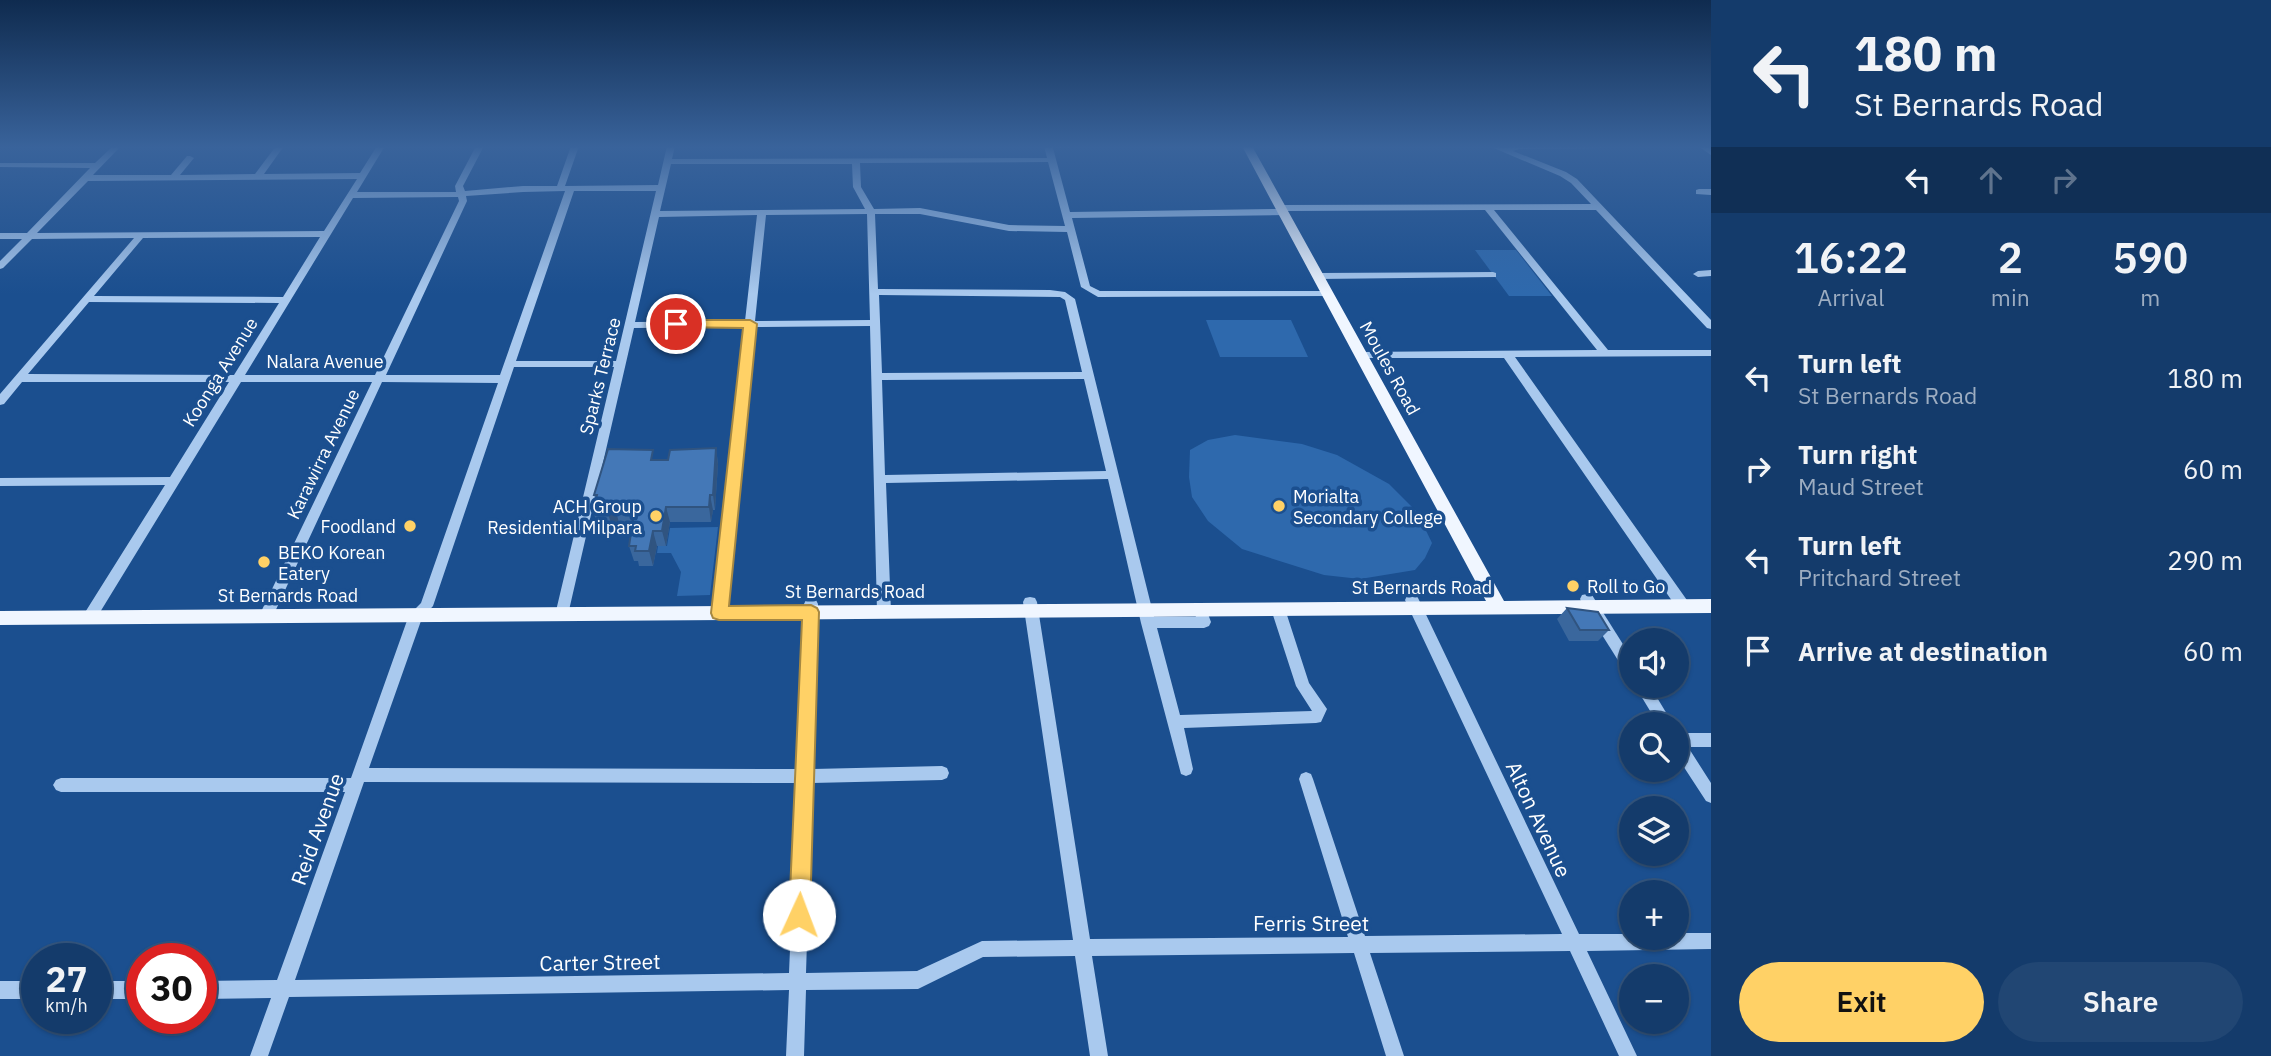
<!DOCTYPE html>
<meta charset="utf-8">
<style>
:root{--surface:#143b6b;--page:#214673;--text:#f1f3f6;--muted:#9dadc1;--line:#33557e;--accent:#ffd166}
body{margin:0;font-family:"IBM Plex Sans",sans-serif;background:var(--page);color:var(--text);height:100vh;display:flex;flex-direction:column;font-size:26px;white-space:nowrap}
*{box-sizing:border-box;margin:0}
p{font-size:23px;color:var(--muted)}
.icon{flex:none;width:38px;height:38px;fill:none;stroke:currentColor;stroke-width:2;stroke-linecap:round;stroke-linejoin:round}
.map{position:relative;flex:1;overflow:hidden}
.panel{display:flex;flex-direction:column;background:var(--surface);width:560px}
.panel>*{flex:none}
.banner{background:#143b6b;color:var(--text);overflow:hidden}
.tools{position:absolute;left:1619px;top:628px;display:grid;gap:14px}
.tools a{display:grid;place-items:center;width:70px;height:70px;border-radius:50%;background:var(--surface);box-shadow:0 2px 5px #0004,0 0 0 2px var(--line);font-size:35px}
.speed{position:absolute;left:21px;top:943px;display:flex;gap:14px;font-size:35px;font-weight:700;text-align:center}
.speed>*{display:grid;place-content:center;width:91px;height:91px;border-radius:50%;background:var(--surface);box-shadow:0 2px 5px #0004,0 0 0 2px var(--line);line-height:1}
.speed small{font-size:18px;font-weight:400}
.speed .limit{border:10px solid #d22;background:#fff;color:#111}
.pin{position:absolute;display:grid;place-items:center;width:60px;height:60px;color:#fff;margin:-30px;border:4px solid #fff;border-radius:50%;box-shadow:0 2px 7px #0007}
.me{position:absolute;width:77px;margin:-38px;rotate:2deg;stroke-linejoin:round;filter:drop-shadow(0 0 5px #0008)}
.turn{display:flex;align-items:center;gap:24px;height:147px;padding:0 28px;font-size:32px}
.turn .icon{width:91px;height:91px;stroke-width:2.5}
.turn b{display:block;font-size:49px;line-height:60px}
.lanes{display:flex;align-items:center;height:66px;padding:0 28px;background:#0003;justify-content:center;gap:35px;direction:ltr}
.lanes .off{opacity:.35}
.eta{display:flex;justify-content:space-evenly;align-items:center;height:119px;text-align:center}
.eta b{font-size:42px;font-weight:600;line-height:49px}
.cta{display:flex;gap:14px;margin-top:auto;padding:14px 28px}
.cta a{flex:1;height:80px;border-radius:42px;background:var(--accent);color:#111;font-size:28px;font-weight:600;line-height:80px;text-align:center}
.cta a+a{background:var(--page);color:var(--text)}
ul{padding:0;list-style:none}
li{display:flex;align-items:center;gap:21px;height:91px;padding:0 28px}
li div{flex:1}
li b{display:block;font-size:26px}
li em{font-style:normal}
main{display:flex;flex:1;min-height:0}
.map>svg:first-child{display:block}
</style>
<main>
<div class="map">
<svg width="1711" height="1056" viewBox="0 0 1711 1056">
<rect width="100%" height="100%" fill="#1b4f8f"/>
<!-- green -->
<g fill="#2e69ad">
<path d="M1475,250H1516L1552,296H1509Z"/>
<path d="M1206,320H1291L1308,357H1220Z"/>
<path d="M1235,435L1302,444L1337,455L1389,484L1417,512L1432,543L1425,558L1415,570L1360,579L1324,575L1242,549L1208,521L1192,497L1189,477L1190,450L1208,440Z"/>
<path d="M718,527L710,595L677,596L681,572L671,553H657L658,546H667L670,528Z"/>
</g>
<g fill="none" stroke-linecap="round" stroke-linejoin="round">
<!-- minor -->
<g fill="#a9c9ee" fill-rule="evenodd">
<path d="M113,146H121L93,175H171L187,156H190L194,158L180,175L255,174L276,146H284L264,174L360,173L377,146H385L357,192H456L455,186L476,146H484L463,186L465,191L523,186H557L571,146H579L565,186L658,185L667,146H675L672,159L1047,158L1044,146H1075L1071,148H1053L1070,212L1278,209V206L1281,205L1591,204L1571,183L1560,176L1489,146H1499L1506,148L1514,146H1610L1606,148L1519,149L1513,151L1566,172L1577,179L1711,320V329L1707,328L1596,210H1494L1608,350H1711V356L1515,357L1689,603L1691,607L1689,611L1684,612L1679,611L1504,358H1361L1356,355L1361,352L1597,350L1485,210L1286,211V214L1283,215L1072,218L1090,286L1100,291H1331V295L1328,296L1098,297L1081,287L1067,232L1009,231L920,214H875L878,289L1050,290L1065,292L1075,299L1154,617H1196L1193,610L1195,606L1200,605L1205,606L1211,622L1209,626L1204,628H1157L1180,715L1312,711L1296,686L1271,609L1273,605L1278,604L1283,605L1285,609L1309,683L1327,709L1321,722L1316,723L1184,728L1193,769L1191,774L1186,776L1181,774L1141,623L1108,479L886,483L891,612L889,616L884,617L879,616L877,612L870,326L755,327L726,613L724,617L719,618L714,617L712,613L745,327L634,328L567,619L562,620L557,619L555,615L614,367H514L433,606L422,618L369,768L798,769L804,604L806,600L811,599L816,600L818,604L813,769L942,766L947,768L949,773L947,778L942,780L812,783L806,973L917,971L982,941L1073,940L1023,602L1025,598L1030,597L1035,598L1037,602L1090,939L1348,937L1299,779L1301,774L1306,772L1311,774L1313,779L1365,936L1562,934L1405,600L1407,596L1412,595L1417,596L1419,600L1579,934H1631V938H1676V933H1711V949L1587,951L1637,1056H1619L1570,951L1370,953L1404,1056H1386L1354,953L1092,956L1108,1056H1090L1075,956L983,957L918,989L806,990L804,1056H786L789,990L289,997L268,1056H250L271,998L201,999V981L277,980L345,792H61L56,790L53,785L56,780L61,778H351L409,615L421,603L498,383L382,382L273,616L271,620L266,621L261,620L259,616L372,382H241L94,622L89,623L84,622L82,618L84,614L165,485L0,486V478L170,477L229,382H22L4,404L0,405V394L134,238L32,239L3,268L0,269V261L22,239H0V233H27L90,168L0,167V163H95ZM1048,162L1065,226L1009,225L920,208L874,209L861,187L860,163ZM671,164H852L853,187L865,209L660,211ZM357,179L324,231L37,233L88,181ZM565,191L500,375H386L467,201L466,196L523,192ZM574,191H656L616,361H516ZM458,197L459,201L375,375H245L353,198ZM867,214L870,320L755,321L766,215ZM757,215L745,321L635,322L659,217ZM320,237L283,297L94,296L143,238ZM879,295L1060,297L1065,300L1082,372L882,373ZM89,302L279,303L234,375L28,374ZM1084,379L1106,471L885,475L882,380ZM364,782L797,783L789,973L295,980Z"/>
<path d="M1698,146H1707L1711,149V155Z"/>
<path d="M1699,189H1711V195L1696,194V190Z"/>
<path d="M1711,270V276L1698,277L1693,274L1698,271Z"/>
<path d="M1493,272L1496,273V277L1318,279L1313,276L1318,273Z"/>
<path d="M1587,594L1592,595L1631,657V675L1626,673L1582,603L1580,599L1582,595Z"/>
<path d="M1635,686H1650L1673,724H1658Z"/>
<path d="M1676,733H1711V747H1688L1711,783V803L1706,801L1676,755Z"/>
<rect x="0" y="981" width="37" height="18"/>
<rect x="96" y="981" width="46" height="18"/>
</g>
<!-- major -->
<path fill="#f0f6ff" fill-rule="evenodd" d="M1242,146H1252L1504,601L1711,599V613L0,625V611L1486,601Z"/>
</g>
<!-- wall -->
<g fill="#3a679d">
<path d="M716,448L718,464L715,510H713L711,522H670L666,546H657L653,566H639L638,561H634L629,546L633,523H619L612,526H598L593,511L596,500L594,495L655,460H668Z"/>
<path d="M1567,608L1609,630L1598,641H1569L1557,619Z"/>
</g>
<!-- shaded-wall -->
<g fill="#305480">
<path d="M716,448L718,464L715,510L713,495Z"/>
<path d="M710,495L713,510L711,522L709,507Z"/>
<path d="M615,507L619,523L612,526L607,511Z"/>
<path d="M666,507L670,522L666,546L662,531Z"/>
<path d="M653,531L657,546L653,566L649,551Z"/>
</g>
<!-- building -->
<g fill="#4478b7" stroke="#305480" stroke-width="2">
<path d="M716,448L713,495H710L709,507H666L662,531H653L649,551H635L636,546H629L635,507H615L607,511H593L597,495H594L608,449L653,450L651,460H668L670,450Z"/>
<path d="M1567,608L1598,612L1609,630H1580Z"/>
</g>
<!-- sky -->
<linearGradient id="sky" x2="0" y2="1"><stop stop-color="#0f2b4f"/><stop offset="0.5" stop-color="#39639b"/><stop offset="1" stop-color="#39639b" stop-opacity="0"/></linearGradient>
<rect width="1711" height="294" fill="url(#sky)"/>
<!-- route -->
<path fill="#ffd166" stroke="#a68842" stroke-width="2" d="M676,320H750L757,324L729,606L811,605L817,608L819,612L810,915L807,923L799,926L792,923L789,915L802,620H719L713,618L711,613L743,328L671,327L669,324Z"/>
<!-- markers -->
<g fill="#ffd166" stroke="#1b4f8f" stroke-width="2.5">
<circle cx="1279" cy="506" r="7"/>
<circle cx="656" cy="516" r="7"/>
<circle cx="410" cy="526" r="7"/>
<circle cx="264" cy="562" r="7"/>
<circle cx="1573" cy="586" r="7"/>
</g>
<g text-anchor="middle" dominant-baseline="central" stroke-width="7" stroke-linejoin="round" paint-order="stroke">
<!-- street labels -->
<g font-size="18" fill="#fff" stroke="#1b4f8f">
<text x="325" y="361">Nalara Avenue</text>
<text transform="translate(1390 368) rotate(61)">Moules Road</text>
<text transform="translate(220 372) rotate(-58)">Koonga Avenue</text>
<text transform="translate(600 376) rotate(-76)">Sparks Terrace</text>
<text transform="translate(323 454) rotate(-64)">Karawirra Avenue</text>
<text x="1422" y="587">St Bernards Road</text>
<text x="855" y="591">St Bernards Road</text>
<text x="288" y="595">St Bernards Road</text>
</g>
<!-- poi labels -->
<g font-size="18" fill="#fff" stroke="#1b4f8f" text-anchor="start">
<text x="1293" y="496">Morialta<tspan x="1293" dy="21">Secondary College</tspan></text>
<text x="642" y="506" text-anchor="end">ACH Group<tspan x="642" dy="21">Residential Milpara</tspan></text>
<text x="396" y="526" text-anchor="end">Foodland</text>
<text x="278" y="552">BEKO Korean<tspan x="278" dy="21">Eatery</tspan></text>
<text x="1587" y="586">Roll to Go</text>
</g>
<!-- near-street labels -->
<g font-size="21" fill="#fff" stroke="#1b4f8f">
<text transform="translate(1539 819) rotate(65)">Alton Avenue</text>
<text transform="translate(317 829) rotate(-70)">Reid Avenue</text>
<text x="1311" y="923">Ferris Street</text>
<text transform="translate(600 962) rotate(-1)">Carter Street</text>
</g>
</g>
</svg>
<div class="tools">
<a><svg class="icon" aria-label="sound" viewBox="0 0 24 24"><path d="M4 9h4l5-4v14l-5-4H4zM17 9q2 3 0 6"/></svg></a>
<a><svg class="icon" aria-label="search" viewBox="0 0 24 24"><circle cx="10" cy="10" r="6"/><path d="M15 15l6 6"/></svg></a>
<a><svg class="icon" aria-label="layers" viewBox="0 0 24 24"><path d="M12 4l9 5-9 5-9-5zM3 14l9 5 9-5"/></svg></a>
<a>+</a>
<a>−</a>
</div>
<div class="speed"><div>27<small>km/h</small></div><div class="limit">30</div></div>
<div class="pin" style="left:676px;top:324px;background:#d93025"><svg class="icon" aria-label="arrive" viewBox="0 0 24 24"><path d="M6 21V4h12l-3 4 3 4H6"/></svg></div>
<svg class="me" style="left:799px;top:915px" viewBox="-20 -20 40 40"><circle r="19" fill="#fff"/><path d="M0-13L10 11 0 6-10 11z" fill="#ffd166"/></svg>
</div>
<section class="panel">
<div class="banner">
<div class="turn"><svg class="icon" aria-label="left" viewBox="0 0 24 24"><path d="M17 20v-9H6M10 6l-5 5 5 5"/></svg><div><b>180 m</b>St Bernards Road</div></div>
<div class="lanes"><svg class="icon" aria-label="left" viewBox="0 0 24 24"><path d="M17 20v-9H6M10 6l-5 5 5 5"/></svg><svg class="icon off" aria-label="ahead" viewBox="0 0 24 24"><path d="M12 20V5M6 11l6-6 6 6"/></svg><svg class="icon off" aria-label="right" viewBox="0 0 24 24"><path d="M7 20v-9h11M14 6l5 5-5 5"/></svg></div>
</div>
<div class="eta">
<div><b>16:22</b><p>Arrival</p></div>
<div><b>2</b><p>min</p></div>
<div><b>590</b><p>m</p></div>
</div>
<ul>
<li><svg class="icon" aria-label="left" viewBox="0 0 24 24"><path d="M17 20v-9H6M10 6l-5 5 5 5"/></svg><div><b>Turn left</b><p>St Bernards Road</p></div><em>180 m</em></li>
<li><svg class="icon" aria-label="right" viewBox="0 0 24 24"><path d="M7 20v-9h11M14 6l5 5-5 5"/></svg><div><b>Turn right</b><p>Maud Street</p></div><em>60 m</em></li>
<li><svg class="icon" aria-label="left" viewBox="0 0 24 24"><path d="M17 20v-9H6M10 6l-5 5 5 5"/></svg><div><b>Turn left</b><p>Pritchard Street</p></div><em>290 m</em></li>
<li><svg class="icon" aria-label="arrive" viewBox="0 0 24 24"><path d="M6 21V4h12l-3 4 3 4H6"/></svg><div><b>Arrive at destination</b></div><em>60 m</em></li>
</ul>
<div class="cta"><a>Exit</a><a>Share</a></div>
</section>
</main>
